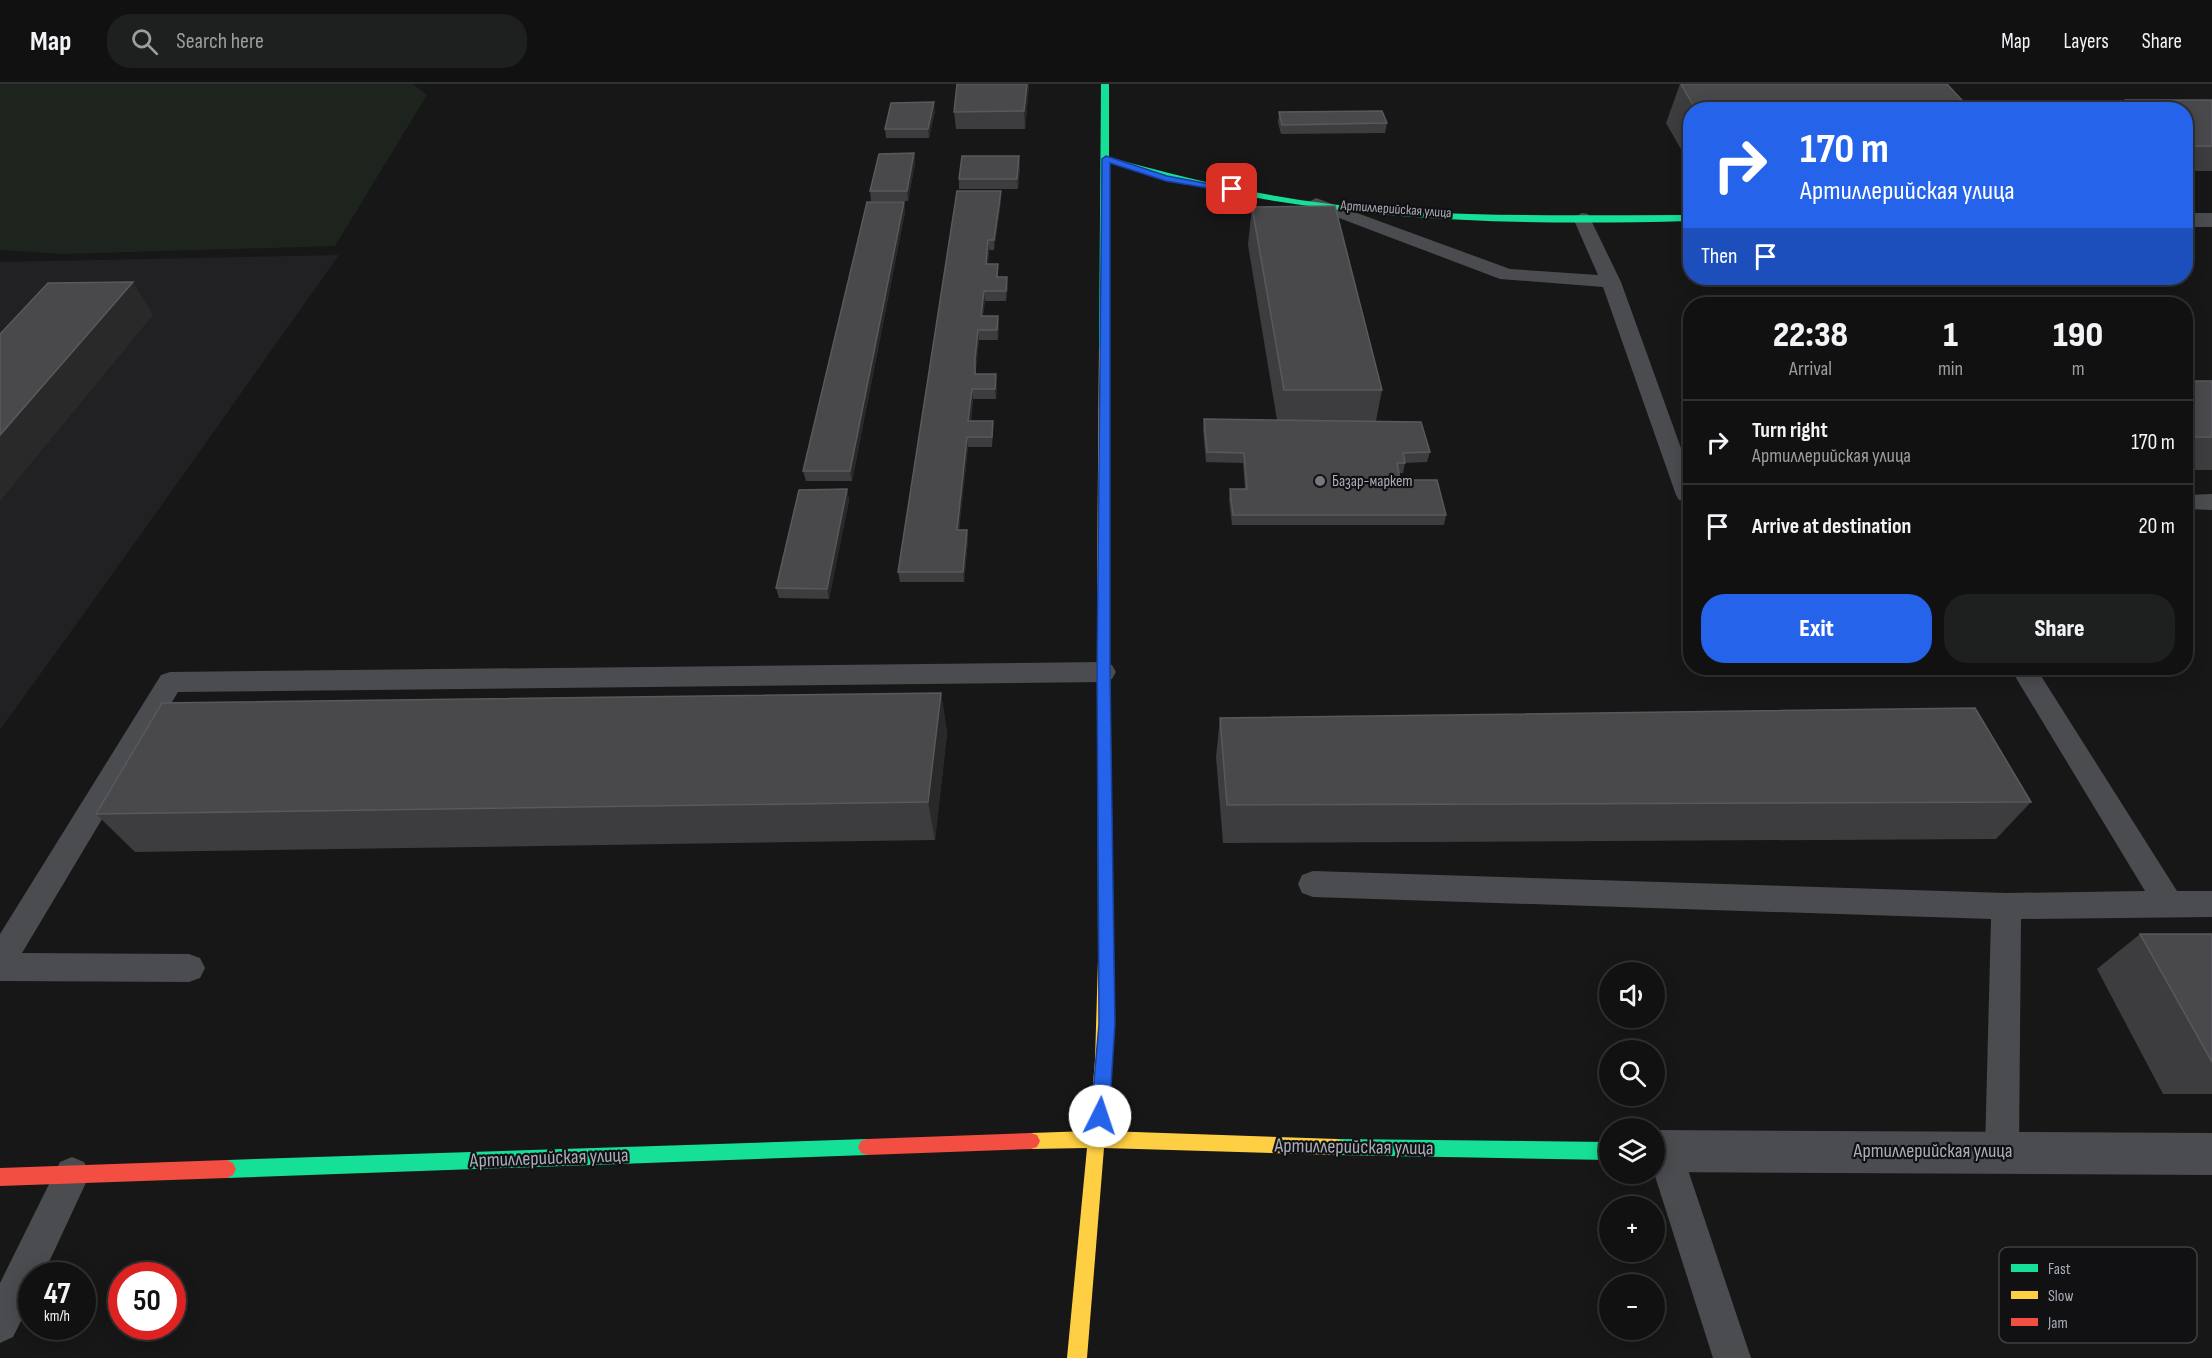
<!DOCTYPE html>
<meta charset="utf-8">
<style>
:root{--surface:#111;--page:#1e1f1f;--text:#f1f3f6;--muted:#9c9d9f;--line:#303131;--accent:#2563eb}
body{margin:0;font-family:"Sofia Sans Condensed",sans-serif;background:var(--page);color:var(--text);height:100vh;display:flex;flex-direction:column;font-size:22px;white-space:nowrap}
*{box-sizing:border-box;margin:0}
p{font-size:20px;color:var(--muted)}
.icon{flex:none;width:33px;height:33px;fill:none;stroke:currentColor;stroke-width:2;stroke-linecap:round;stroke-linejoin:round}
.map{position:relative;flex:1;overflow:hidden}
.drawer{position:absolute;left:1683px;top:213px;width:510px;height:378px;display:flex;flex-direction:column;background:var(--surface);border-radius:24px;box-shadow:0 3px 15px #0003,0 0 0 2px var(--line)}
.drawer>*{flex:none}
.guide{position:absolute;left:1683px;top:18px;width:510px;height:183px;border-radius:24px;box-shadow:0 3px 15px #0003,0 0 0 2px var(--line);background:#2563eb;color:#fff;overflow:hidden}
.controls{position:absolute;left:1599px;top:878px;display:grid;gap:12px}
.controls a{display:grid;place-items:center;width:66px;height:66px;border-radius:50%;background:var(--surface);box-shadow:0 3px 15px #0003,0 0 0 2px var(--line);font-size:30px}
.speed{position:absolute;left:18px;top:1178px;display:flex;gap:12px;font-size:30px;font-weight:700;text-align:center}
.speed>*{display:grid;place-content:center;width:78px;height:78px;border-radius:50%;background:var(--surface);box-shadow:0 3px 15px #0003,0 0 0 2px var(--line);line-height:1}
.speed small{font-size:15px;font-weight:400}
.speed .limit{border:9px solid #d22;background:#fff;color:#111}
.pin{position:absolute;display:grid;place-items:center;width:51px;height:51px;color:#fff;margin:-26px;border-radius:12px;box-shadow:0 3px 9px #0006}
.me{position:absolute;width:66px;margin:-33px;rotate:4deg;stroke-linejoin:round;filter:drop-shadow(0 0 4px #0008)}
.turn{display:flex;align-items:center;gap:21px;height:126px;padding:0 18px;font-size:27px}
.turn .icon{width:78px;height:78px;stroke-width:2.5}
.turn b{display:block;font-size:42px;line-height:51px}
.then{display:flex;align-items:center;height:57px;padding:0 18px;background:#0003;gap:12px;font-size:22px}
.eta{display:flex;justify-content:space-evenly;align-items:center;height:102px;text-align:center}
.eta b{font-size:36px;font-weight:800;line-height:42px}
.button{display:flex;gap:12px;margin-top:auto;padding:12px 18px}
.button a{flex:1;height:69px;border-radius:24px;background:var(--accent);color:#fff;font-size:24px;font-weight:800;line-height:69px;text-align:center}
.button a+a{background:var(--page);color:var(--text)}
ul{padding:0;list-style:none}
li{display:flex;align-items:center;gap:18px;height:84px;padding:0 18px;border-top:2px solid var(--line)}
li div{flex:1}
li b{display:block;font-size:22px}
li em{font-style:normal}
header{display:flex;align-items:center;gap:36px;box-sizing:border-box;height:84px;padding:0 30px;background:var(--surface);border-bottom:2px solid var(--line)}
header strong{font-size:28px}
nav{display:flex;gap:33px;margin-inline-start:auto;font-size:21px}
.search{width:420px;height:54px;background:var(--page);display:flex;align-items:center;gap:15px;box-sizing:border-box;padding:0 21px;border-radius:24px;color:var(--muted);font-size:22px}
.map>svg:first-child{display:block}
</style>
<header>
<strong>Map</strong>
<div class="search"><svg class="icon" aria-label="search" viewBox="0 0 24 24"><circle cx="10" cy="10" r="6"/><path d="M15 15l6 6"/></svg>Search here</div>
<nav><a>Map</a><a>Layers</a><a>Share</a></nav>
</header>
<div class="map">
<svg width="2212" height="1274" viewBox="0 0 2212 1274">
<rect width="100%" height="100%" fill="#171717"/>
<!-- built -->
<path fill="#212123" d="M339,171L149,439L0,646V178Z"/>
<!-- green -->
<path fill="#1d241e" d="M0,0H413L427,11L335,162L63,170L0,166Z"/>
<g fill="none" stroke-linecap="round" stroke-linejoin="round">
<!-- lane -->
<g fill="#4b4c50" fill-rule="evenodd">
<path d="M1316,114L1510,185L1598,191L1573,134L1582,129L1588,130L1621,198L1690,389V418L1679,416L1676,411L1603,203L1500,195L1310,123L1307,119Z"/>
<path d="M2212,410V426L2186,425V411Z"/>
<path d="M1103,578L1112,581L1116,588L1112,595L1103,598L178,608L22,869L189,870L200,874L205,884L200,894L189,898L0,897V850L161,591L170,588Z"/>
<path d="M2010,584H2036L2177,807H2212V833L2021,835L2019,1067L2014,1079L2002,1084L1990,1079L1985,1067L1991,835L1313,813L1302,809L1298,800L1302,791L1313,787L2006,809L2145,807Z"/>
<path d="M1665,1051L1677,1056L1682,1068L1751,1274H1713L1654,1089V1055Z"/>
<path d="M72,1073L84,1078L90,1090L43,1191H32V1215L13,1253L0,1259V1199L60,1078Z"/>
</g>
<!-- street -->
<g fill="#4b4c50" fill-rule="evenodd">
<rect x="2186" y="129" width="26" height="14"/>
<path d="M1654,1046L2212,1049V1091L1654,1088Z"/>
</g>
<!-- fast -->
<g fill="#16e098" fill-rule="evenodd">
<path d="M1101,0H1109V73C1172,91 1235,106 1300,116C1428,135 1560,131 1690,131V137C1545,141 1389,139 1246,112C1200,104 1154,91 1109,78V264L1104,267L1099,264Z"/>
<path d="M1103,506L1109,510L1114,876L1112,881L1106,883L1100,881L1098,876L1097,510Z"/>
<path d="M867,1055L873,1057L876,1063L873,1069L867,1071L227,1094L221,1091L218,1085L221,1079L227,1076Z"/>
<path d="M1337,1055L1610,1058V1076L1337,1071L1331,1069L1328,1063L1331,1057Z"/>
</g>
<!-- slow -->
<g fill="#ffcf43" fill-rule="evenodd">
<path d="M1104,261L1109,264V510L1103,514L1097,510L1099,264Z"/>
<path d="M1106,869L1112,871L1114,876L1111,976L1106,1047L1337,1055L1343,1057L1346,1063L1343,1069L1337,1071L1104,1064L1087,1274H1067L1087,1064L1031,1065L1025,1063L1022,1057L1025,1051L1031,1049L1089,1047L1095,976L1098,876L1100,871Z"/>
</g>
<!-- jam -->
<g fill="#f24e42" fill-rule="evenodd">
<path d="M1031,1049L1037,1051L1040,1057L1037,1063L1031,1065L867,1071L861,1069L858,1063L861,1057L867,1055Z"/>
<path d="M227,1076L233,1079L236,1085L233,1091L227,1094L0,1102V1084Z"/>
</g>
</g>
<!-- wall -->
<g fill="#3d3d3f">
<path d="M1029,0L1025,45H956L954,28Z"/>
<path d="M1680,0H1947L1971,26H1690V81L1666,39Z"/>
<path d="M2126,16H2212V87H2186V26H2120Z"/>
<path d="M935,27L929,54H886L885,45Z"/>
<path d="M1279,28L1387,39L1385,49L1281,50L1278,38Z"/>
<path d="M914,69L915,79L908,117H871L870,107Z"/>
<path d="M1020,82L1018,105H959V95Z"/>
<path d="M957,107L1001,117L994,166H989L988,180L998,190V193L1008,203L1006,217H985L983,232L999,241L998,256H979L976,285V290L997,300L996,315H973L971,337H993V347L992,363H968L959,446H967L968,456L964,498H900L898,488Z"/>
<path d="M904,118L905,128L852,397H806L803,387Z"/>
<path d="M1252,123L1382,306L1376,337L1430,368L1427,378L1405,379L1403,389H1399L1400,396L1446,431L1444,441H1232L1229,415L1230,405H1245L1243,379L1206,378L1203,345L1204,335L1277,336L1248,161Z"/>
<path d="M1726,194H1845L1840,203L1731,202Z"/>
<rect x="2186" y="297" width="26" height="89"/>
<path d="M847,405L849,416L829,515L779,514L776,504Z"/>
<path d="M941,609L947,649L935,756L135,768L96,730Z"/>
<path d="M1220,634L2031,718L1996,755L1223,759L1216,673Z"/>
<path d="M2140,850H2212V1010H2163L2097,885Z"/>
</g>
<!-- shaded-wall -->
<g fill="#29292a">
<path d="M1027,0H1029V2L1025,45L1024,27Z"/>
<path d="M934,18L935,27L929,54L928,45Z"/>
<path d="M914,69L915,79L908,117L907,107Z"/>
<path d="M1019,72L1020,82L1018,105L1017,95Z"/>
<path d="M1001,107V117L994,166V156Z"/>
<path d="M904,118L905,128L852,397L850,387Z"/>
<path d="M988,156L989,166L987,190L986,180Z"/>
<path d="M1007,193L1008,203L1006,217V207Z"/>
<path d="M133,198L153,231L0,417V351Z"/>
<path d="M984,207L985,217L981,241V232Z"/>
<path d="M998,232L999,241L998,256L997,246Z"/>
<path d="M978,246L979,256L976,285V300L975,275Z"/>
<path d="M996,290L997,300L996,315L995,305Z"/>
<path d="M972,305L973,315L969,347L968,337Z"/>
<path d="M967,353L968,363L958,456L957,446Z"/>
<path d="M847,405L849,416L829,515L827,505Z"/>
<path d="M967,446L968,456L964,498L963,488Z"/>
<path d="M941,609L947,649L935,756L928,718Z"/>
</g>
<!-- building -->
<g fill="#49494c" stroke="#58595d" stroke-width="1.5">
<path d="M957,0H1027L1024,27L954,28Z"/>
<path d="M1681,0H1947L1971,26H1696Z"/>
<path d="M2126,16H2212V62H2186V26H2137Z"/>
<path d="M934,18L928,45H885L891,19Z"/>
<path d="M1382,27L1387,39L1282,41L1279,28Z"/>
<path d="M914,69L907,107H870L879,70Z"/>
<path d="M962,72H1019L1017,95H959Z"/>
<path d="M957,107H1001L994,156H988L986,180H998L997,193H1007L1006,207H984L981,232H998L997,246H978L975,275V290H996L995,305H972L968,337H993L992,353H967L957,446H967L963,488H898Z"/>
<path d="M867,118H904L850,387H803Z"/>
<path d="M1335,122L1382,306H1284L1252,123Z"/>
<path d="M133,198L0,351V250L48,199Z"/>
<rect x="2186" y="297" width="26" height="56"/>
<path d="M1204,335L1421,338L1430,368L1403,369L1405,379H1397L1400,396H1437L1446,431H1233L1230,405H1247L1244,369L1207,368Z"/>
<path d="M847,405L827,505L776,504L799,406Z"/>
<path d="M941,609L928,718L96,730L162,619Z"/>
<path d="M1975,624L2031,718L1227,721L1220,634Z"/>
<path d="M2140,850H2212V978Z"/>
</g>
<!-- route -->
<path fill="#2563eb" stroke="#184099" stroke-width="1.5" d="M1106,72L1167,92L1236,105L1232,108L1166,97L1110,79V588L1115,940L1109,1032L1106,1038L1100,1040L1094,1038L1091,1032L1099,940L1097,588L1102,75Z"/>
<!-- markers -->
<circle fill="#757880" stroke="#111113" stroke-width="2" cx="1320" cy="397" r="6"/>
<g text-anchor="middle" dominant-baseline="central" stroke-width="4.5" stroke-linejoin="round" paint-order="stroke">
<!-- far-street labels -->
<g font-size="14" fill="#a8adb8" stroke="#111113">
<text transform="translate(1396 125) rotate(4)">Артиллерийская улица</text>
</g>
<!-- poi labels -->
<g font-size="16" fill="#a8adb8" stroke="#111113" text-anchor="start">
<text x="1332" y="397">Базар-маркет</text>
</g>
<!-- near-street labels -->
<g font-size="20" fill="#a8adb8" stroke="#111113">
<text transform="translate(1354 1063) rotate(1)">Артиллерийская улица</text>
<text x="1933" y="1067">Артиллерийская улица</text>
<text transform="translate(549 1074) rotate(-2)">Артиллерийская улица</text>
</g>
</g>
<!-- legend -->
<rect x="1999" y="1163" width="198" height="96" rx="9" fill="#111113" stroke="#3e4045" stroke-width="1.5"/>
<rect x="2011" y="1180" width="27" height="8" fill="#16e098"/>
<rect x="2011" y="1207" width="27" height="8" fill="#ffcf43"/>
<rect x="2011" y="1234" width="27" height="8" fill="#f24e42"/>
<g font-size="16" fill="#a8adb8">
<text x="2048" y="1190">Fast</text>
<text x="2048" y="1217">Slow</text>
<text x="2048" y="1244">Jam</text>
</g>
</svg>
<div class="controls">
<a><svg class="icon" aria-label="sound" viewBox="0 0 24 24"><path d="M4 9h4l5-4v14l-5-4H4zM17 9q2 3 0 6"/></svg></a>
<a><svg class="icon" aria-label="search" viewBox="0 0 24 24"><circle cx="10" cy="10" r="6"/><path d="M15 15l6 6"/></svg></a>
<a><svg class="icon" aria-label="layers" viewBox="0 0 24 24"><path d="M12 4l9 5-9 5-9-5zM3 14l9 5 9-5"/></svg></a>
<a>+</a>
<a>−</a>
</div>
<div class="speed"><div>47<small>km/h</small></div><div class="limit">50</div></div>
<div class="pin" style="left:1232px;top:105px;background:#d93025"><svg class="icon" aria-label="arrive" viewBox="0 0 24 24"><path d="M6 21V4h12l-3 4 3 4H6"/></svg></div>
<svg class="me" style="left:1100px;top:1032px" viewBox="-20 -20 40 40"><circle r="19" fill="#fff"/><path d="M0-13L10 11 0 6-10 11z" fill="#2563eb"/></svg>
<div class="guide">
<div class="turn"><svg class="icon" aria-label="right" viewBox="0 0 24 24"><path d="M7 20v-9h11M14 6l5 5-5 5"/></svg><div><b>170 m</b>Артиллерийская улица</div></div>
<div class="then">Then<svg class="icon" aria-label="arrive" viewBox="0 0 24 24"><path d="M6 21V4h12l-3 4 3 4H6"/></svg></div>
</div>
<section class="drawer">
<div class="eta">
<div><b>22:38</b><p>Arrival</p></div>
<div><b>1</b><p>min</p></div>
<div><b>190</b><p>m</p></div>
</div>
<ul>
<li><svg class="icon" aria-label="right" viewBox="0 0 24 24"><path d="M7 20v-9h11M14 6l5 5-5 5"/></svg><div><b>Turn right</b><p>Артиллерийская улица</p></div><em>170 m</em></li>
<li><svg class="icon" aria-label="arrive" viewBox="0 0 24 24"><path d="M6 21V4h12l-3 4 3 4H6"/></svg><div><b>Arrive at destination</b></div><em>20 m</em></li>
</ul>
<div class="button"><a>Exit</a><a>Share</a></div>
</section>
</div>
